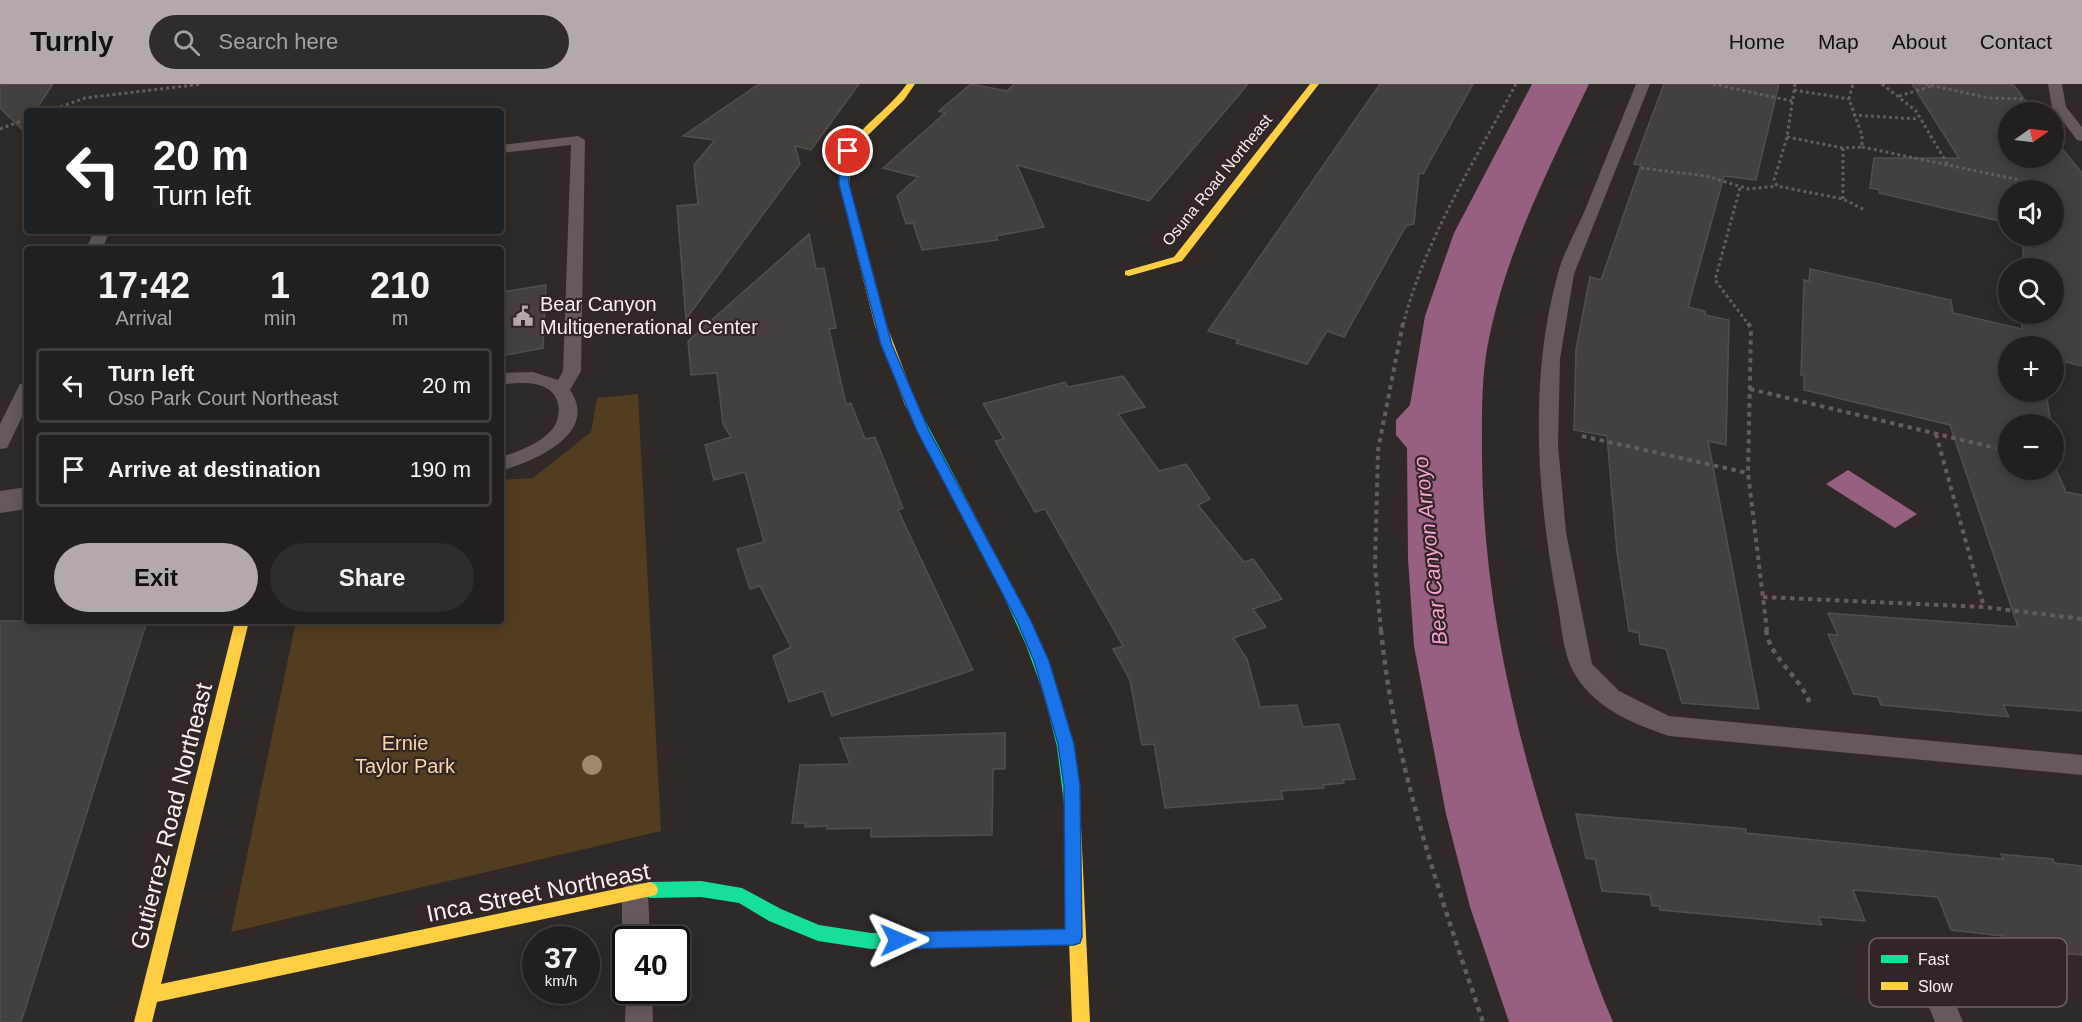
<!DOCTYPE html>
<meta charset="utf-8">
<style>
:root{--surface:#231f1e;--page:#2f2c2b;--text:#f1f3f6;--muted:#a3a2a4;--line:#403d3c;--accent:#b2aaa9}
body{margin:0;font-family:Helvetica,sans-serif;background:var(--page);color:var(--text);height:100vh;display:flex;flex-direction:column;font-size:22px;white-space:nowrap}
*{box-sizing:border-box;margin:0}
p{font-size:20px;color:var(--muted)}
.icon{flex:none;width:33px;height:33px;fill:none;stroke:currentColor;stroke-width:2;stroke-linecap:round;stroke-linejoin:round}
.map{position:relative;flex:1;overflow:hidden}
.panel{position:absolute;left:24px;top:162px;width:480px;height:378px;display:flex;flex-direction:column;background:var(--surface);border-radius:6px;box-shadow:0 3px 15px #0003,0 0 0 2px var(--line)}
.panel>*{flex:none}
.banner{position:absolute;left:24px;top:24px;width:480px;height:126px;border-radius:6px;box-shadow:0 3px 15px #0003,0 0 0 2px var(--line);background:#202124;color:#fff;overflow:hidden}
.needle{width:39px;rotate:76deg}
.fabs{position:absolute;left:1998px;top:18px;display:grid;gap:12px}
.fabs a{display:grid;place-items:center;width:66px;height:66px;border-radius:50%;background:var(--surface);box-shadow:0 3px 15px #0003,0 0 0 2px var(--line);font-size:30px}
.speed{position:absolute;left:522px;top:842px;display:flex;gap:12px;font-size:30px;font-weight:700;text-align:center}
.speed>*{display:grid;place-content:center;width:78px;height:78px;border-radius:50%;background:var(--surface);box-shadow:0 3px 15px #0003,0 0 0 2px var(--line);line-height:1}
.speed small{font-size:15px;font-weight:400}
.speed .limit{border:3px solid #111;border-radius:9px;background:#fff;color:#111}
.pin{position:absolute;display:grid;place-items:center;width:51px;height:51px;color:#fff;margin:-26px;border:3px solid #fff;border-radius:50%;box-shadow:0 2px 6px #0007}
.me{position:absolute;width:66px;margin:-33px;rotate:89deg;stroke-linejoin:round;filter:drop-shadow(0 0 4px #0008)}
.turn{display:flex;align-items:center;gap:21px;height:126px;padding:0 30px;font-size:27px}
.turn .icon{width:78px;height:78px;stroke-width:2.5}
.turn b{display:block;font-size:42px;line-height:51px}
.eta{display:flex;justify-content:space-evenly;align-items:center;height:102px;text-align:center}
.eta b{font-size:36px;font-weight:700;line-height:42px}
.action{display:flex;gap:12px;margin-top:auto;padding:12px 30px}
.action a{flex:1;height:69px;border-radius:36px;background:var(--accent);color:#111;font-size:24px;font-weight:700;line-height:69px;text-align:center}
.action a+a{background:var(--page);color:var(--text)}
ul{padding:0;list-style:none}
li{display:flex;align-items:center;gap:18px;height:75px;margin:0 12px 9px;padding:0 18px;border:3px solid var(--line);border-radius:6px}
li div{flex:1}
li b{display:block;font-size:22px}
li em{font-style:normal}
header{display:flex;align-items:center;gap:36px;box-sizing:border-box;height:84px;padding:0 30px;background:var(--accent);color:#111}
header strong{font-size:28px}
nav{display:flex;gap:33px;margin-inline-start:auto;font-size:21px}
.search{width:420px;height:54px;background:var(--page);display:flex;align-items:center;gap:15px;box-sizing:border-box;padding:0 21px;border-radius:33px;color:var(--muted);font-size:22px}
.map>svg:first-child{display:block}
</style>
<header>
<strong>Turnly</strong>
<div class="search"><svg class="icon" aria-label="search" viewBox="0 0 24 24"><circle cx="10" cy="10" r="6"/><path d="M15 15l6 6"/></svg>Search here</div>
<nav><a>Home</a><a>Map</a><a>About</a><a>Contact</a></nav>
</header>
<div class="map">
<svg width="2082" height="938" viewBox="0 0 2082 938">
<rect width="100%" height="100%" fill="#2f2928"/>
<!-- green -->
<path fill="#533d21" d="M638,310L661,747L231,848L296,537H501V396L533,394L591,348L597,314Z"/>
<!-- water -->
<g fill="#975f80">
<path d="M1532,0H1589C1548,86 1504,171 1487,265C1481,300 1482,337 1482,373C1483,517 1516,654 1561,790C1577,840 1592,890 1613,938H1509L1470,823L1446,730L1414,562L1408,475L1407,364L1396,351V336L1410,321L1425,232L1454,149Z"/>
<path d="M1848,386L1917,430L1895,444L1826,400Z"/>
</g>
<!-- building -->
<g fill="#45403e" stroke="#534e4d" stroke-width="1.5">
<path d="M0,0H53L35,27H27V40L23,46L0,24Z"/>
<path d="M759,0H859L811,66L795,62L800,80L686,235L677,122L698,120L694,81L715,56L683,52Z"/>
<path d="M971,0L1007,7L1014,0H1248L1149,117L1017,81L1044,143L996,152L998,156L922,166L913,139L906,140L897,112L918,93L883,84L945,29L939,27Z"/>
<path d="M1380,0H1473L1423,90L1419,89L1414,140L1406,142L1344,253L1327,247L1307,280L1236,259L1239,256L1208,247Z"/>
<path d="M1664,0H1779L1756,96L1724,92L1688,223L1705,227V231L1729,236L1726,361L1708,357L1759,625L1682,619L1666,565L1640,560L1639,549L1629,547L1617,468L1607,352L1574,346L1576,265L1590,193L1601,196L1641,81L1634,80Z"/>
<path d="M1912,0H2013L2034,28H2008V74H2054V55L2082,89V282L2054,275V262H2008V308H2046L2051,340H2008V386H2054V381L2066,408L2082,411V627L2003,621L2009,633L1881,621L1878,613L1854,610L1828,550L1838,551L1828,529L2018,543L1950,341L1804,306V292L1801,291L1804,196L1809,197L1810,185L1951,216L1953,229L2022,245V230H2054V184H2023V152H2054V106H2008V139L1879,109L1880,106L1870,104L1874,74H1959Z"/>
<path d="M809,150L816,185L824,184L836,244L829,245L846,320L851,319L865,355L875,353L903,424L898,426L973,586L832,632L823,607L789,618L773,572L791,563L760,502L750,505L737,465L764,458L745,388L714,396L705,361L731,353L723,340L717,289L691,291L688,257Z"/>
<path d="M546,201L543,264L501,272V208Z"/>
<path d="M1123,292L1145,323L1118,330L1159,387L1186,380L1210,415L1198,421L1244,478L1253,475L1282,515L1253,525L1266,543L1233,554L1247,575L1260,623L1297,621L1303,643L1339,640L1355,695L1343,696L1344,699L1323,701L1324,704L1281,707L1283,715L1165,724L1154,660L1142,661L1130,596L1113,565L1123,562L1045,425L1035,428L995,357L1004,355L983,320L1065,298L1068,303Z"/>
<path d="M0,537H147L21,938H0Z"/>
<path d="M1005,649V685H993L992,751L871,753V744L827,745V742L805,743V739H792L800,681L850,680L840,654Z"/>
<path d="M1576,730L1746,745V749L2003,775L2001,770L2053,775L2055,779L2082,782V871L2015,865L2013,861L2006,860L2003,852L1951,846L1938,813L1853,806L1865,837L1819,833L1822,841L1660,826L1659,822H1652L1650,811L1602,807L1595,775L1586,774Z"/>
</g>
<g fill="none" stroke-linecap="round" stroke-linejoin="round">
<!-- path-far2 -->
<g stroke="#645b5d" stroke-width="3" stroke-dasharray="3 3" stroke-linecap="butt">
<path d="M1713,0L1792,17"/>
<path d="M1795,0L1787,53L1774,96L1777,102L1843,115L1865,126"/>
<path d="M1882,0L1916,27L1948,81"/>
<path d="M1925,0L1989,14L2021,15L2027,18"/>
<path d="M1794,6L1849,15"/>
<path d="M1899,12L1932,2"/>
<path d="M49,27L85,14L202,0"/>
<path d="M1853,31L1918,35"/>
<path d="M0,45L27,35"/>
<path d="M1787,53L1843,64L1862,63V51L1849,15L1853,0"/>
<path d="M1862,63L2048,102"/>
<path d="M1843,64V115"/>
<path d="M1641,84L1706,92L1749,105L1777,102"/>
<path d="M1740,104L1715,196L1749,241"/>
<path d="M1403,241C1425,155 1474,78 1516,0"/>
</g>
<!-- path-far1 -->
<g stroke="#645b5d" stroke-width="4" stroke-dasharray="4.5 4.5" stroke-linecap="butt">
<path d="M1748,239L1751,244L1748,389L1767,547"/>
<path d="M1750,305L2008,367"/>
<path d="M1936,350L1984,523"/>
<path d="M1582,352L1748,389"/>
<path d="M1763,513L1984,523L2082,535"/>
<path d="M1381,547L1375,483L1378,366L1403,239"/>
</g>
<!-- path -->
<g stroke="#645b5d" stroke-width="4.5" stroke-dasharray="5 5" stroke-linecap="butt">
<path d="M1381,546C1394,680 1440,811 1483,938"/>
<path d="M1766,546C1770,575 1800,591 1811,622"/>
</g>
<!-- lane -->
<g fill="#64595b" fill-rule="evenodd">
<path d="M1636,0H1650L1574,190L1560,275L1558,361L1566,448L1592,580L1619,607L1669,632L2082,671V691L1669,652C1634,640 1596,625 1576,592C1563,571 1562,545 1558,522C1537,413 1528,297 1558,189C1564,167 1576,147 1585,126C1602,84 1619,42 1636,0Z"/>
<path d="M2048,0H2062L2066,23L2082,43V57L2077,56L2052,23Z"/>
<path d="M578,52L585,56L581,287L570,306C600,350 534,377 501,387V373C520,367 542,359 554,343C558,336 560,327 558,320C553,295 519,298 501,301V289L533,288L558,296L563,287L571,61L501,69V61Z"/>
<path d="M94,147H110L102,165H86Z"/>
<path d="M27,298V323L7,364L0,365V340L20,300Z"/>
<path d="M635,797L644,800L648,809L650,855H626V862L622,855V809L626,800Z"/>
<path d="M1938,897L1948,901L1963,938H1935L1924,911L1928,901Z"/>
<path d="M626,903V906H652L653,938H625Z"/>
</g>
<!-- street -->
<path fill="#64595b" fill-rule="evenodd" d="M27,403V425L0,429V407Z"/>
<!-- fast -->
<g fill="#16e098" fill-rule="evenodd">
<path d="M911,317L917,321L1018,513L1040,561L1059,611L1072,663L1080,720L1078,725L1072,727L1066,725L1064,720L1057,663L1044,611L1026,561L1004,513L905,321Z"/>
<path d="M701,797L742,804L781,825L819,841L871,849L1074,845L1080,847L1083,853L1080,859L1074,861L871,865L818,857L769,837L739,819L701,813L650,814L644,811L642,806L644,801L650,798Z"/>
</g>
<!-- slow -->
<g fill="#ffcf43" fill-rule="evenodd">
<path d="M907,0H915L904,16L862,57L851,82L849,100L887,242L917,321L911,325L905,321L875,242L839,100C845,45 878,39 907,0Z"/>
<path d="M1310,0H1319L1182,177L1129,192L1125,191V187L1174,173Z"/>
<path d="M235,537H249L161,900L650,798L656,801L658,806L656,811L157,918L152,938H134Z"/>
<path d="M1072,713L1078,715L1080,720L1090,938H1072L1064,720L1066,715Z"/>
</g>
</g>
<!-- trees -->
<circle fill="#a0886e" cx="592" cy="681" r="10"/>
<!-- route -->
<path fill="#1a73e8" stroke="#114b97" stroke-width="1.5" d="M845,65L853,67L848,78L849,100L892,261L929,347L1031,537L1049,577L1074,660L1080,702L1082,853L1080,859L1074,861L898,865L892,862L890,856L892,850L898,848L1065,845L1064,702L1058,660L1034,577L1017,537L917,347L881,261L839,100V78Z"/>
<!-- icons -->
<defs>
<g id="civic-bare" transform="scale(1.62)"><path d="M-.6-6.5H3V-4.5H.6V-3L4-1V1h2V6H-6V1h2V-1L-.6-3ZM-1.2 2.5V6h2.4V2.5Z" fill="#b2aaa9" stroke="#322625" stroke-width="2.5" paint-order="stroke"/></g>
</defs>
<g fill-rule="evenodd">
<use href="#civic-bare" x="523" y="232"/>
</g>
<g text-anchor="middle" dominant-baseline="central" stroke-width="4.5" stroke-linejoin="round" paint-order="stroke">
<!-- far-street labels -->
<g font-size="16" fill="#f8f0ef" stroke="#322625">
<text transform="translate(1217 96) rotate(-51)">Osuna Road Northeast</text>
</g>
<!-- poi labels -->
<g font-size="20" fill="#f8f0ef" stroke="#322625" text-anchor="start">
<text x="540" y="220">Bear Canyon<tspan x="540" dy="23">Multigenerational Center</tspan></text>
</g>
<!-- park labels -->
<g font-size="20" fill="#fcd6a8" stroke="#322625">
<text x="405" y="659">Ernie<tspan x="405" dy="23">Taylor Park</tspan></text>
</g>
<!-- water labels -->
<g font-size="21" font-style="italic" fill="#fba2d7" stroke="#322625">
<text transform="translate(1430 467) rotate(-96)">Bear Canyon Arroyo</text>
</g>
<!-- near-street labels -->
<g font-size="24" fill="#f8f0ef" stroke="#322625">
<text transform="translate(171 732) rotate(-76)">Gutierrez Road Northeast</text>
<text transform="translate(538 808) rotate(-11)">Inca Street Northeast</text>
</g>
</g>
<!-- legend -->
<rect x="1869" y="854" width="198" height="69" rx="9" fill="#322625" stroke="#6d6362" stroke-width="1.5"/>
<rect x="1881" y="871" width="27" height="8" fill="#16e098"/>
<rect x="1881" y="898" width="27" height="8" fill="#ffcf43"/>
<g font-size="16" fill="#f8f0ef">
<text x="1918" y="881">Fast</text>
<text x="1918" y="908">Slow</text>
</g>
</svg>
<div class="fabs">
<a><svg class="needle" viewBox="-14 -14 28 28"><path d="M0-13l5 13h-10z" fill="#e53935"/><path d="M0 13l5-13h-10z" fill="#a3a2a4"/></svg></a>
<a><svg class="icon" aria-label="sound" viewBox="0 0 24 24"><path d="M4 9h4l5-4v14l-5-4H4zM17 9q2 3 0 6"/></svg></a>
<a><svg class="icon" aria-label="search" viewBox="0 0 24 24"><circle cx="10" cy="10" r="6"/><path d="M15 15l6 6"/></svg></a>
<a>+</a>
<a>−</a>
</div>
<div class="speed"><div>37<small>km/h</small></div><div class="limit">40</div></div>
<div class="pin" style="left:848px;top:67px;background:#d93025"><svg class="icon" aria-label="arrive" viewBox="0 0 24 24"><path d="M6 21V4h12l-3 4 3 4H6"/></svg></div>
<svg class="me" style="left:898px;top:856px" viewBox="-20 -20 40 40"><path d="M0-17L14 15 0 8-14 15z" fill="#1a73e8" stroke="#fff" stroke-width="4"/></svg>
<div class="banner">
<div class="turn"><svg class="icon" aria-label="left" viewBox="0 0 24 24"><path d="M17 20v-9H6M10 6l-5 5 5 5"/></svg><div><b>20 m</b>Turn left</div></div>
</div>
<section class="panel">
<div class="eta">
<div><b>17:42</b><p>Arrival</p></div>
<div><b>1</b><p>min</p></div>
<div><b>210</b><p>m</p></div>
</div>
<ul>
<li><svg class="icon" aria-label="left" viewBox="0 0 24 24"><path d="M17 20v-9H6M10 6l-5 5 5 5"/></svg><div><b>Turn left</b><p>Oso Park Court Northeast</p></div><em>20 m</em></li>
<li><svg class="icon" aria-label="arrive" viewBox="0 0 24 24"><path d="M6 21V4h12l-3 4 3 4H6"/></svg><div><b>Arrive at destination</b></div><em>190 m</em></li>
</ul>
<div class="action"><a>Exit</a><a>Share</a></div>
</section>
</div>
